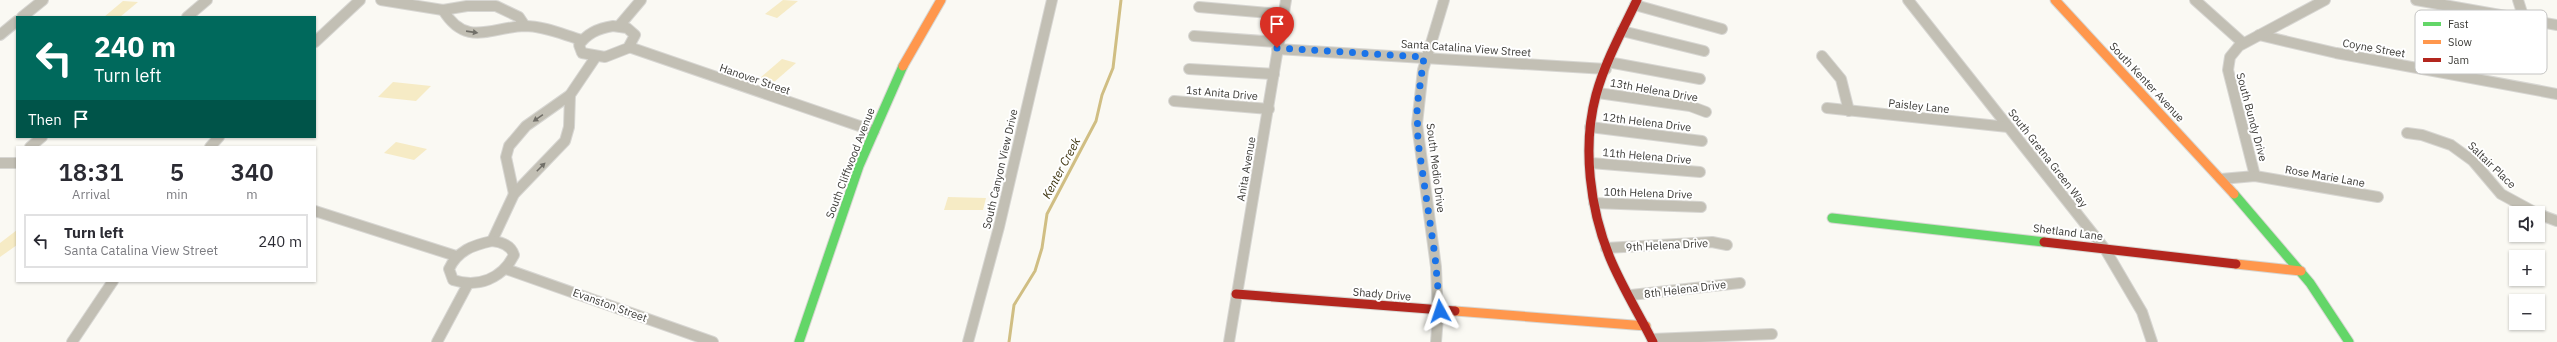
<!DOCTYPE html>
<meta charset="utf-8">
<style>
:root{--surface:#fff;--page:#f2f2f3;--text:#2b2b33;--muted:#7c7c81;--line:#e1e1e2}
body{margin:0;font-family:"IBM Plex Sans",sans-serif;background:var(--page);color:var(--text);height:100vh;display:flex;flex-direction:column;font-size:15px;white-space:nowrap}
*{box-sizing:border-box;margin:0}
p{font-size:13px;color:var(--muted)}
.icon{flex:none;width:22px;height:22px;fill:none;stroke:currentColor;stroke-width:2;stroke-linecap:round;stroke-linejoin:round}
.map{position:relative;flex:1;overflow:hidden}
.drawer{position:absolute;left:16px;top:146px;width:300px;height:136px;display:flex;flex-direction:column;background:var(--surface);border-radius:0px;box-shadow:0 1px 3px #0004}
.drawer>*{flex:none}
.guide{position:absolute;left:16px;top:16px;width:300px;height:122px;border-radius:0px;box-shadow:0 1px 3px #0004;background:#00695c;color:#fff;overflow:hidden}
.fabs{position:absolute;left:2509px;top:206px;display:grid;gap:8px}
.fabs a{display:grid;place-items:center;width:36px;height:36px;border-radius:0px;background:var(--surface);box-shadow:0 1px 3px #0004;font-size:20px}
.pin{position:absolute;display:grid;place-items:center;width:34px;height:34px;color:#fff;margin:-41px -17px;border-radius:50% 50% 50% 0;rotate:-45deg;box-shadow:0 0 4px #0007}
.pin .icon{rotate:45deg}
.me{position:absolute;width:44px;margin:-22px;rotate:355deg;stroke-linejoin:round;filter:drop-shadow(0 0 3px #0008)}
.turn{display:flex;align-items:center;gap:14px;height:84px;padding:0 12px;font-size:18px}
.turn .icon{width:52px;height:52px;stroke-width:2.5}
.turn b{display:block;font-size:28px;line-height:34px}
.then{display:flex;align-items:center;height:38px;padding:0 12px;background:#0003;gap:8px;font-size:15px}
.eta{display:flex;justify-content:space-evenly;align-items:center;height:68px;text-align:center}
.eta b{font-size:24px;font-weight:600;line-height:28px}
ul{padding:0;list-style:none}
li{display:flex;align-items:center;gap:12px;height:54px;margin:0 8px 6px;padding:0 4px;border:2px solid var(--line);border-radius:0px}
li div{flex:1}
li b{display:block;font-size:15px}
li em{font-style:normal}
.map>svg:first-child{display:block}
</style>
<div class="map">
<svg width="2557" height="342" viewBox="0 0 2557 342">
<rect width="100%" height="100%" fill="#faf9f3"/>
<!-- green -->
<g fill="#f6ebc5">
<path d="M783,0L798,1L777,18L765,14Z"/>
<path d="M123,1L138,2L120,17H104Z"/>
<path d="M782,59L796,63L773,83L760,78Z"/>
<path d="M393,82L431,86L416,101L378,97Z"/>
<path d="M396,142L427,149L414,160L384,153Z"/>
<path d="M948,197L986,198L983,210H944Z"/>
<path d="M17,230V245L0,257V243Z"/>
</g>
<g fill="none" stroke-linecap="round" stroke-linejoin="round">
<!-- stream -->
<path stroke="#d0be83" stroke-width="3" d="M1009,342L1014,305L1035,271L1042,248L1047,214L1096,121L1102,95L1113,68L1121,0"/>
<!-- street casing -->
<g stroke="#d7d6d2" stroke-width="12">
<g id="street">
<path d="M381,0L443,10L467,6H496L519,17L525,26"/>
<path d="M1908,0L2105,249L2142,312L2152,342"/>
<path d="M2195,0L2243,43"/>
<path d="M2416,0L2557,25"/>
<path d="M2518,0L2524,19"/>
<path d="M1635,5L1722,29"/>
<path d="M1199,7L1282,14"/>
<path d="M443,10C466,48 491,27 525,26C544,26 564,35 582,40"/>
<path d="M22,17L43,0"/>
<path d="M187,17L207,0"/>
<path d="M613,26L627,28L635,35L628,48L605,57L582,53L579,45C587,33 599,28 613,26Z"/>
<path d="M619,26L641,0"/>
<path d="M1622,31L1704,51"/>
<path d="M0,35L17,21"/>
<path d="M2259,35L2336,53L2557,94"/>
<path d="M1194,36L1277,42"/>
<path d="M315,42L360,0"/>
<path d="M629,47L874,131"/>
<path d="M1277,49L1606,69"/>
<path d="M1822,56L1841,79L1849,111"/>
<path d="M1608,62L1700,79"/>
<path d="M1189,69L1274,74"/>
<path d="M1598,93L1690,106L1706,112"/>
<path d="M1174,101L1269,109"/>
<path d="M1827,108L2008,127"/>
<path d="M1590,127L1702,141"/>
<path d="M2407,133L2422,135L2451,145L2473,161L2501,194L2536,213"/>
<path d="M30,147L42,137"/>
<path d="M210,147L219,137"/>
<path d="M0,163H17"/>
<path d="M1591,163L1700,172"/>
<path d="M2255,176L2228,70L2230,57L2239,46L2325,0"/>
<path d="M2221,179L2255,176L2378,197"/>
<path d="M514,194L506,157L509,146L526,126L570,95L595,58"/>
<path d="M1594,203L1701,207"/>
<path d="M315,211L456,256"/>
<path d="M2538,214L2557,221"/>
<path d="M492,241L514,194L565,141L569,127L570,95"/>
<path d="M492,241C502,242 511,245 514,255C502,279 478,288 453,280L449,269C457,251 473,245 492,241Z"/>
<path d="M1606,248L1712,242L1727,245"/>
<path d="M506,269L713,342"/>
<path d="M1631,295L1740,283"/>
<path d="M1652,339L1772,334"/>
<path d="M72,342L113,281"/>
<path d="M437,342L468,284"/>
<path d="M968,342L999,227L1052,0"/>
<path d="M1229,342L1286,0"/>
<path d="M1436,342L1438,317L1436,267L1417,124L1423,70L1444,0"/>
</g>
</g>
<!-- fast casing -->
<g stroke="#d7d6d2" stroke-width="11">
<g id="fast">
<path d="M2234,194L2310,283L2349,342"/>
<path d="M1832,218L2044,242"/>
<path d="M799,342L859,166L903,66"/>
</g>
</g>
<!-- slow casing -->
<g stroke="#d7d6d2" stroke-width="11">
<g id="slow">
<path d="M2055,0L2234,194"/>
<path d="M903,66L941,0"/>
<path d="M2236,264L2301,271"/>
<path d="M1455,311L1646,326"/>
</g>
</g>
<!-- jam casing -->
<g stroke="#d7d6d2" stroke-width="11">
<g id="jam">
<path d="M1637,0C1622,31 1605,62 1596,95C1582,147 1590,209 1610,258C1622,287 1639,314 1653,342"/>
<path d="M2044,242L2236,264"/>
<path d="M1236,294L1455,311"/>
</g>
</g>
<!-- street -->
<use href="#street" stroke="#c2bfb4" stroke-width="10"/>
<!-- fast -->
<use href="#fast" stroke="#63d668" stroke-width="9"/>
<!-- slow -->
<use href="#slow" stroke="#ff974d" stroke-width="9"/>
<!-- jam -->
<use href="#jam" stroke="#b3261e" stroke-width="9"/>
</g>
<!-- one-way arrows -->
<defs><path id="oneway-solid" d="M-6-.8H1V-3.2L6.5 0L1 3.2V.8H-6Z"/></defs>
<g fill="#716f68">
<use href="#oneway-solid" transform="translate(472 32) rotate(8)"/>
<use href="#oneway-solid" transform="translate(538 118) rotate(145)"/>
<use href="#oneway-solid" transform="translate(541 167) rotate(-45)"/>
</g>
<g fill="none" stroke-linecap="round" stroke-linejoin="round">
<!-- route -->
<path stroke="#1a73e8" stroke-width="7" stroke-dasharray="0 12.6" d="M1277,48L1424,57L1417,107L1418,142L1435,256L1440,311"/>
</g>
<g text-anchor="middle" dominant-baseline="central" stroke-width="4" stroke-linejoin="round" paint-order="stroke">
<!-- street labels -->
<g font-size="11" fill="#3b3a36" stroke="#fff">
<text transform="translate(1466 48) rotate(4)">Santa Catalina View Street</text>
<text transform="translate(2374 48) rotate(10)">Coyne Street</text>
<text transform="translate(755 79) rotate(19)">Hanover Street</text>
<text transform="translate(2147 82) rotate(47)">South Kenter Avenue</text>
<text transform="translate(1654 90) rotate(10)">13th Helena Drive</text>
<text transform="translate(1222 93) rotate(5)">1st Anita Drive</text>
<text transform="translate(1919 106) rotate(6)">Paisley Lane</text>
<text transform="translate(2252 117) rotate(75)">South Bundy Drive</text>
<text transform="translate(1647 122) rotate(7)">12th Helena Drive</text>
<text transform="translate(1647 156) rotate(5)">11th Helena Drive</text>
<text transform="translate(2048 158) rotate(52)">South Gretna Green Way</text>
<text transform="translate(850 163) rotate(-69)">South Cliffwood Avenue</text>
<text transform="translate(2492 165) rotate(44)">Saltair Place</text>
<text transform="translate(1436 168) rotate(83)">South Medio Drive</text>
<text transform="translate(1000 169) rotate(-77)">South Canyon View Drive</text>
<text transform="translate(1246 169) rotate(-80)">Anita Avenue</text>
<text transform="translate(2325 176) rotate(10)">Rose Marie Lane</text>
<text transform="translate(1648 193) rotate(2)">10th Helena Drive</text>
<text transform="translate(2068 232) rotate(7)">Shetland Lane</text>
<text transform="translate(1667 245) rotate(-3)">9th Helena Drive</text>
<text transform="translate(1685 289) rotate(-7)">8th Helena Drive</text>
<text transform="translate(1382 294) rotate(5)">Shady Drive</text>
<text transform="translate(610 305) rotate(20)">Evanston Street</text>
</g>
<!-- water labels -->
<g font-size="12" font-style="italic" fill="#3c320d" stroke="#fff">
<text transform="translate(1061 168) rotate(-62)">Kenter Creek</text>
</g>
</g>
<!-- legend -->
<rect x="2415" y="10" width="132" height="64" rx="6" fill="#fff" stroke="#c4c4c3" stroke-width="1"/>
<rect x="2423" y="22" width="18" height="4" fill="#63d668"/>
<rect x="2423" y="40" width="18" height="4" fill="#ff974d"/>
<rect x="2423" y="58" width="18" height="4" fill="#b3261e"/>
<g font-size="11" fill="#3b3a36">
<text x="2448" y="28">Fast</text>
<text x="2448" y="46">Slow</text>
<text x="2448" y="64">Jam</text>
</g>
</svg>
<div class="fabs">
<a><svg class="icon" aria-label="sound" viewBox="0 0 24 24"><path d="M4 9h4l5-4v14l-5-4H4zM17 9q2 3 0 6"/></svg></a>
<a>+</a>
<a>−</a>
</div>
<div class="pin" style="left:1277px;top:48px;background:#d93025"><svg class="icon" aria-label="arrive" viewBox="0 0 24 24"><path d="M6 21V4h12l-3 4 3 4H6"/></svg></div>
<svg class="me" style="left:1440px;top:311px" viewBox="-20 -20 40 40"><path d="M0-17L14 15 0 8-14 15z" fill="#1a73e8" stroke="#fff" stroke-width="4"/></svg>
<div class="guide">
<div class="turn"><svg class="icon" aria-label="left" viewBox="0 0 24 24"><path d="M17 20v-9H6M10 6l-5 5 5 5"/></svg><div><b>240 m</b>Turn left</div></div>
<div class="then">Then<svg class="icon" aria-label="arrive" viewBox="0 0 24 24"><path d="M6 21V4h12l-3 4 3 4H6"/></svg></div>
</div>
<section class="drawer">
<div class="eta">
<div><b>18:31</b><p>Arrival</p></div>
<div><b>5</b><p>min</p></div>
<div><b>340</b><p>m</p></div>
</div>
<ul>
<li><svg class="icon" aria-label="left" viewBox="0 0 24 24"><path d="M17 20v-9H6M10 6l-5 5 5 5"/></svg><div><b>Turn left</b><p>Santa Catalina View Street</p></div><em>240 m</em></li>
</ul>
</section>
</div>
